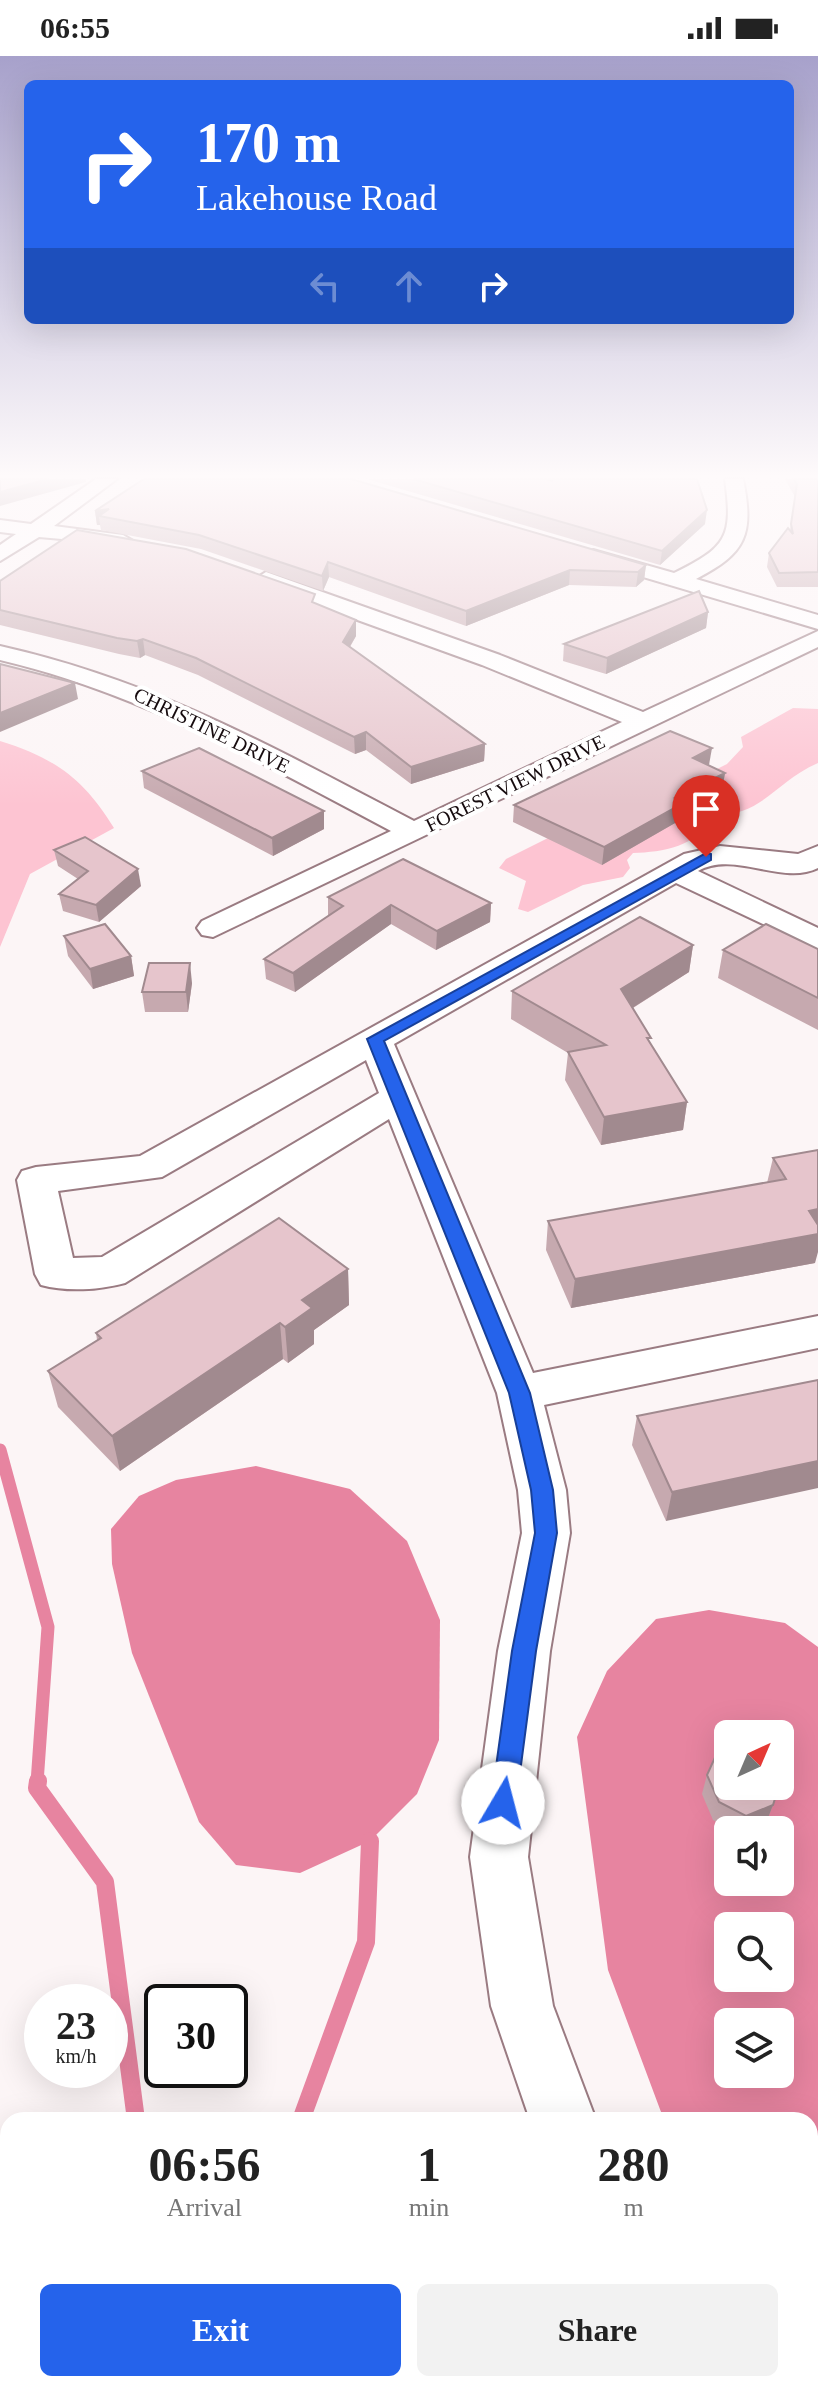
<!DOCTYPE html>
<style>
:root{--surface:#fff;--page:#f2f2f2;--text:#222;--muted:#767676;--accent:#2563eb}
body{margin:0;font-family:"Times New Roman",serif;background:var(--page);color:var(--text);height:100vh;display:flex;flex-direction:column;font-size:30px;white-space:nowrap}
*{box-sizing:border-box;margin:0}
p{font-size:26px;color:var(--muted)}
.icon{flex:none;width:44px;height:44px;fill:none;stroke:currentColor;stroke-width:2;stroke-linecap:round;stroke-linejoin:round}
.map{position:relative;flex:1;overflow:hidden}
.panel{position:absolute;left:0px;top:2056px;width:818px;height:280px;display:flex;flex-direction:column;background:var(--surface);border-radius:24px 24px 0 0;box-shadow:0 8px 32px #0002}
.panel>*{flex:none}
.banner{position:absolute;left:24px;top:24px;width:770px;height:244px;border-radius:12px;box-shadow:0 8px 32px #0002;background:#2563eb;color:#fff;overflow:hidden}
.needle{width:52px;rotate:44deg}
.fabs{position:absolute;left:714px;top:1664px;display:grid;gap:16px}
.fabs a{display:grid;place-items:center;width:80px;height:80px;border-radius:12px;background:var(--surface);box-shadow:0 8px 32px #0002;font-size:40px}
.speed{position:absolute;left:24px;top:1928px;display:flex;gap:16px;font-size:40px;font-weight:700;text-align:center}
.speed>*{display:grid;place-content:center;width:104px;height:104px;border-radius:50%;background:var(--surface);box-shadow:0 8px 32px #0002;line-height:1}
.speed small{font-size:20px;font-weight:400}
.speed .limit{border:4px solid #111;border-radius:12px;background:#fff;color:#111}
.pin{position:absolute;display:grid;place-items:center;width:68px;height:68px;color:#fff;margin:-82px -34px;border-radius:50% 50% 50% 0;rotate:-45deg;box-shadow:0 0 8px #0007}
.pin .icon{rotate:45deg}
.me{position:absolute;width:88px;margin:-44px;rotate:8deg;stroke-linejoin:round;filter:drop-shadow(0 0 6px #0008)}
.turn{display:flex;align-items:center;gap:28px;height:168px;padding:0 40px;font-size:36px}
.turn .icon{width:104px;height:104px;stroke-width:2.5}
.turn b{display:block;font-size:56px;line-height:68px}
.lanes{display:flex;align-items:center;height:76px;padding:0 40px;background:#0003;justify-content:center;gap:40px;direction:ltr}
.lanes .off{opacity:.35}
.eta{display:flex;justify-content:space-evenly;align-items:center;height:136px;text-align:center}
.eta b{font-size:48px;font-weight:700;line-height:56px}
.cta{display:flex;gap:16px;margin-top:auto;padding:16px 40px}
.cta a{flex:1;height:92px;border-radius:12px;background:var(--accent);color:#fff;font-size:32px;font-weight:700;line-height:92px;text-align:center}
.cta a+a{background:var(--page);color:var(--text)}
.status{display:flex;justify-content:space-between;align-items:center;height:56px;padding:0 40px;background:var(--surface);direction:ltr}
.status svg{height:22px;fill:currentColor}
.map>svg:first-child{display:block}
</style>
<div class="status"><b>06:55</b><svg viewBox="0 0 49 12"><path d="M0 12V9h3v3zM5 12V6h3v6zM10 12V3h3v9zM15 12V0h3v12zM26 1h20v11H26zM47 4h2v5h-2z"/></svg></div>
<div class="map">
<svg width="818" height="2336" viewBox="0 0 818 2336">
<rect width="100%" height="100%" fill="#fcf5f6"/>
<!-- green -->
<g fill="#fdc4d2">
<path d="M793,652L818,653V707C774,726 765,759 712,760C698,791 663,796 633,797L627,804L630,812L623,821L583,829L528,856L518,853L526,825L499,812L506,803L576,768L692,752L697,748L694,743L711,716L727,708L743,691L741,681Z"/>
<path d="M0,685C55,702 84,723 114,772L30,818L0,891Z"/>
</g>
<!-- water -->
<g fill="#e784a0" fill-rule="evenodd">
<path d="M256,1410L350,1433L407,1485L440,1564L439,1684L417,1738L370,1785L300,1817L236,1809L199,1766L132,1597L112,1508L111,1473L139,1440L176,1424Z"/>
<path d="M709,1554L785,1567L818,1591V2200L810,2201V2064H664L608,1914L577,1681L607,1615L656,1563ZM728,1678H780V1730H728ZM728,1774H780V1826H728ZM728,1870H780V1922H728ZM728,1966H780V2018H728Z"/>
</g>
<g fill="none" stroke-linecap="round" stroke-linejoin="round">
<!-- stream-far1 -->
<path stroke="#e784a0" stroke-width="13" d="M0,1394L48,1571L37,1727"/>
<!-- stream -->
<g stroke="#e784a0" stroke-width="18">
<path d="M38,1725L37,1732L105,1826L136,2064"/>
<path d="M301,2064L366,1886L370,1785"/>
<path d="M359,2328L366,2336"/>
</g>
<!-- minor casing -->
<g stroke="#9a7b82" stroke-width="4">
<g id="minor">
<path d="M96,423H117L54,470L123,479L133,485L130,489L39,481L0,505V489L16,478L0,476V464L31,468Z"/>
<path d="M725,423H743C754,478 747,497 696,523L818,559V573L586,504L582,500L593,494L674,517C727,491 733,481 725,423Z"/>
<path d="M266,516L500,599L643,656L818,575V591L213,881L202,879L197,872L202,865L391,775C264,708 141,637 0,604V590C156,625 274,692 414,765L622,666L482,609L258,528L255,523Z"/>
<path d="M720,790L798,798L818,790V812C782,830 734,794 698,815L818,872V894L676,827L394,988L533,1317L818,1260V1292L544,1349L566,1434L570,1477L550,1595L528,1801L553,1950L596,2064H530L491,1950L470,1801L498,1595L522,1477L518,1434L497,1337L389,1063L125,1227C99,1234 67,1236 41,1229L35,1218L17,1124L22,1115L36,1111L140,1100L684,798ZM366,1004L379,1037L102,1201L73,1202L58,1135L162,1121Z"/>
<path d="M603,2328H675L677,2336H605Z"/>
</g>
</g>
<!-- minor -->
<use href="#minor" fill="#fff" fill-rule="evenodd"/>
</g>
<!-- wall -->
<g fill="#c6a9af">
<path d="M367,423H697L705,468L660,509Z"/>
<path d="M785,423H818V531H777L767,511L769,497L790,474L795,441Z"/>
<path d="M95,455L646,509L644,524L636,531L569,529L466,570L329,521L323,535L201,493L101,474L100,469H97Z"/>
<path d="M0,525L316,548L356,580L350,591L485,688L484,705L411,728L366,694L355,698L198,619L145,599L140,602L119,598L0,569Z"/>
<path d="M708,556L706,572L606,618L563,605L564,588Z"/>
<path d="M709,709L725,717L722,734L684,754L682,763L602,809L513,766L514,749Z"/>
<path d="M142,715L324,773L273,800L144,732Z"/>
<path d="M54,794L141,830L99,866L63,855L59,838L78,823L58,810Z"/>
<path d="M328,841L491,847L490,866L436,894L391,868L295,936L266,923L264,903L328,860Z"/>
<path d="M64,880L131,900L134,920L93,933L68,900Z"/>
<path d="M693,889L689,916L633,952L650,987L687,1046L683,1074L601,1089L565,1024L568,997L511,963L512,935Z"/>
<path d="M818,893V974L718,922L723,894Z"/>
<path d="M192,927L188,956H145L142,936Z"/>
<path d="M818,1094L815,1207L571,1252L546,1194L548,1165L767,1127L773,1102Z"/>
<path d="M348,1213L349,1249L314,1274V1288L288,1307L283,1303L120,1415L58,1351L48,1315L97,1284L96,1277Z"/>
<path d="M818,1324L666,1465L632,1389L637,1360Z"/>
<path d="M707,1719L773,1749L766,1767L748,1774H732L713,1764L702,1738Z"/>
</g>
<!-- shaded-wall -->
<g fill="#a18a8f">
<path d="M48,423H86V426L0,450V436Z"/>
<path d="M109,453L99,460L100,469H97L95,455Z"/>
<path d="M707,454L705,468L660,509L662,495Z"/>
<path d="M328,506L329,521L323,535L322,520Z"/>
<path d="M646,509L644,524L636,531L638,516Z"/>
<path d="M570,514L569,529L466,570V555Z"/>
<path d="M708,556L706,572L606,618L607,602Z"/>
<path d="M356,564V580L343,602V586Z"/>
<path d="M143,583L145,599L140,602L137,585Z"/>
<path d="M75,627L78,643L0,676V657Z"/>
<path d="M366,676V694L355,698L354,681Z"/>
<path d="M485,688L484,705L411,728V711Z"/>
<path d="M712,692L709,709L691,719L693,702Z"/>
<path d="M725,717L722,734L684,754L682,763L602,809L604,791L675,742Z"/>
<path d="M324,755V773L273,800L272,782Z"/>
<path d="M138,813L141,830L99,866L96,849Z"/>
<path d="M491,847L490,866L436,894L437,875Z"/>
<path d="M391,849V868L295,936L293,917Z"/>
<path d="M693,889L689,916L618,961L621,933Z"/>
<path d="M131,900L134,920L93,933L90,913Z"/>
<path d="M190,907L192,927L188,956L186,936Z"/>
<path d="M687,1046L683,1074L601,1089L604,1061Z"/>
<path d="M818,1153V1196L815,1207L571,1252L575,1223Z"/>
<path d="M348,1213L349,1249L314,1274V1288L288,1307L285,1271L302,1244Z"/>
<path d="M280,1267L283,1303L120,1415L112,1380Z"/>
<path d="M818,1405V1432L666,1465L672,1436Z"/>
<path d="M773,1749L766,1767L748,1774H740L746,1760Z"/>
</g>
<!-- building -->
<g fill="#e6c5cc" stroke="#a18a8f" stroke-width="2">
<path d="M0,423H48L0,436Z"/>
<path d="M144,423H351L646,509L638,516L570,514L466,555L328,506L322,520L199,479L99,460L109,453L95,455Z"/>
<path d="M413,423H547L553,425L550,423H697L707,454L662,495Z"/>
<path d="M794,423H818V516L779,517L769,497L788,472L793,478L791,468L797,428Z"/>
<path d="M77,474L186,493L315,538L312,546L356,564L343,586L485,688L411,711L366,676L354,681L196,602L143,583L137,585L117,582L0,554V525Z"/>
<path d="M699,535L708,556L607,602L564,588Z"/>
<path d="M0,608L75,627L0,657Z"/>
<path d="M670,675L712,692L693,702L725,717L675,742L685,746L604,791L514,749Z"/>
<path d="M199,692L324,755L272,782L142,715Z"/>
<path d="M85,781L138,813L96,849L59,838L88,815L54,794Z"/>
<path d="M403,803L491,847L437,875L391,849L293,917L264,903L343,850L328,841Z"/>
<path d="M640,861L693,889L621,933L651,982H647L687,1046L604,1061L568,996L606,989L512,935Z"/>
<path d="M105,868L131,900L90,913L64,880Z"/>
<path d="M766,868L818,893V942L723,894Z"/>
<path d="M149,907H190L186,936H142Z"/>
<path d="M818,1094V1153L809,1155L818,1169V1178L575,1223L548,1165L786,1123L773,1102Z"/>
<path d="M279,1162L348,1213L302,1244L312,1252L285,1271L280,1267L112,1380L48,1315L101,1282L96,1277Z"/>
<path d="M818,1324V1405L672,1436L637,1360Z"/>
<path d="M728,1694V1730H779L773,1749L746,1760L719,1746L707,1719L717,1697Z"/>
</g>
<!-- sky -->
<linearGradient id="sky" x2="0" y2="1"><stop stop-color="#a7a1cb"/><stop offset="0.56" stop-color="#fefafb"/><stop offset="1" stop-color="#fefafb" stop-opacity="0"/></linearGradient>
<rect width="818" height="750" fill="url(#sky)"/>
<!-- route -->
<path fill="#2563eb" stroke="#184099" stroke-width="2" d="M706,797L711,798V804L384,985L530,1337L553,1434L557,1477L536,1595L516,1747L512,1756L503,1759L494,1756L491,1747L512,1595L535,1477L531,1434L509,1337L367,983Z"/>
<g text-anchor="middle" dominant-baseline="central" stroke-width="8" stroke-linejoin="round" paint-order="stroke">
<!-- far-street labels -->
<g font-size="20" fill="#160b0e" stroke="#fff">
<text transform="translate(212 674) rotate(26)">CHRISTINE DRIVE</text>
<text transform="translate(515 727) rotate(-26)">FOREST VIEW DRIVE</text>
</g>
</g>
</svg>
<div class="fabs">
<a><svg class="needle" viewBox="-14 -14 28 28"><path d="M0-13l5 13h-10z" fill="#e53935"/><path d="M0 13l5-13h-10z" fill="#767676"/></svg></a>
<a><svg class="icon" aria-label="sound" viewBox="0 0 24 24"><path d="M4 9h4l5-4v14l-5-4H4zM17 9q2 3 0 6"/></svg></a>
<a><svg class="icon" aria-label="search" viewBox="0 0 24 24"><circle cx="10" cy="10" r="6"/><path d="M15 15l6 6"/></svg></a>
<a><svg class="icon" aria-label="layers" viewBox="0 0 24 24"><path d="M12 4l9 5-9 5-9-5zM3 14l9 5 9-5"/></svg></a>
</div>
<div class="speed"><div>23<small>km/h</small></div><div class="limit">30</div></div>
<div class="pin" style="left:706px;top:801px;background:#d93025"><svg class="icon" aria-label="arrive" viewBox="0 0 24 24"><path d="M6 21V4h12l-3 4 3 4H6"/></svg></div>
<svg class="me" style="left:503px;top:1747px" viewBox="-20 -20 40 40"><circle r="19" fill="#fff"/><path d="M0-13L10 11 0 6-10 11z" fill="#2563eb"/></svg>
<div class="banner">
<div class="turn"><svg class="icon" aria-label="right" viewBox="0 0 24 24"><path d="M7 20v-9h11M14 6l5 5-5 5"/></svg><div><b>170 m</b>Lakehouse Road</div></div>
<div class="lanes"><svg class="icon off" aria-label="left" viewBox="0 0 24 24"><path d="M17 20v-9H6M10 6l-5 5 5 5"/></svg><svg class="icon off" aria-label="ahead" viewBox="0 0 24 24"><path d="M12 20V5M6 11l6-6 6 6"/></svg><svg class="icon" aria-label="right" viewBox="0 0 24 24"><path d="M7 20v-9h11M14 6l5 5-5 5"/></svg></div>
</div>
<section class="panel">
<div class="eta">
<div><b>06:56</b><p>Arrival</p></div>
<div><b>1</b><p>min</p></div>
<div><b>280</b><p>m</p></div>
</div>
<div class="cta"><a>Exit</a><a>Share</a></div>
</section>
</div>
